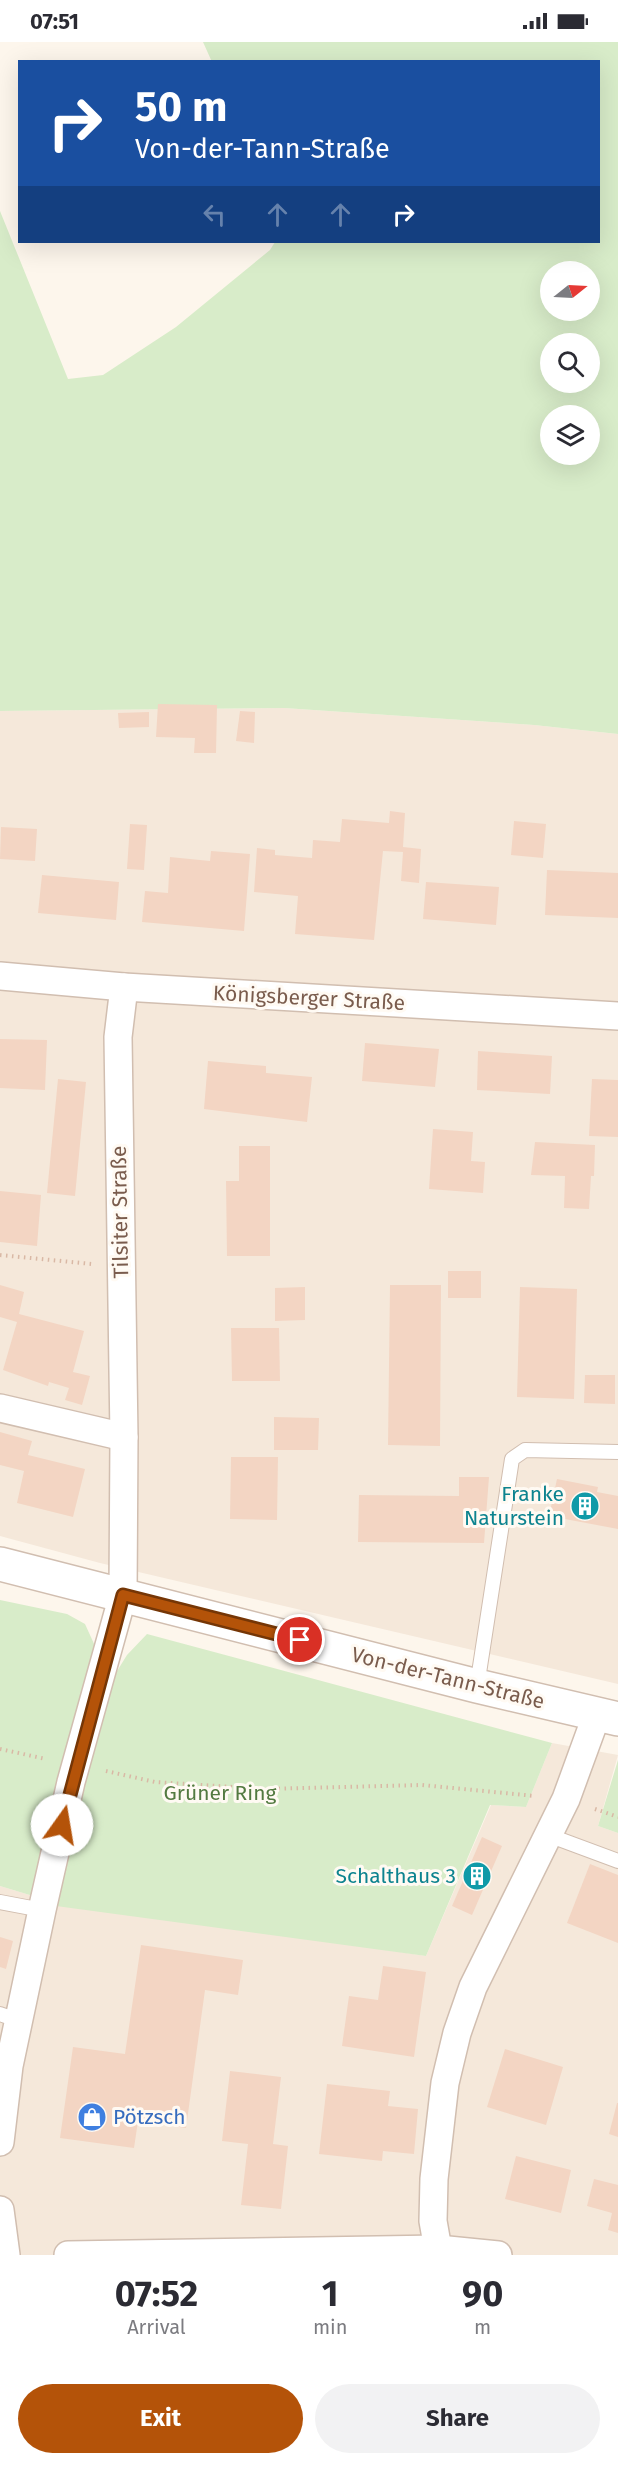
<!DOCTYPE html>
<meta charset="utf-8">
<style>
:root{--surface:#fff;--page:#f2f2f3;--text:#2b2b33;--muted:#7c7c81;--accent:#b45309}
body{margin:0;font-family:"Fira Sans",sans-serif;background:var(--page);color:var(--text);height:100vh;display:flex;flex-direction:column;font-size:22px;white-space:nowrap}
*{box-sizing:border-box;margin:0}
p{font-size:20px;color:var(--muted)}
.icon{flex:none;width:33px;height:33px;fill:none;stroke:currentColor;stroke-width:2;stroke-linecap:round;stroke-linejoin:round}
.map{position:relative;height:2213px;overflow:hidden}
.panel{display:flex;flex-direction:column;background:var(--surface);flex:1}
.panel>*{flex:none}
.guide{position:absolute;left:18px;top:18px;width:582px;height:183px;border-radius:0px;box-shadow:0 6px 24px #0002;background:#1a4fa0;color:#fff;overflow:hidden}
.needle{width:39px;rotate:72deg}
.buttons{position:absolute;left:540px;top:219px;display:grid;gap:12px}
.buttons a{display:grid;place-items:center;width:60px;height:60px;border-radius:50%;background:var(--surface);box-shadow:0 6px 24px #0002;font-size:30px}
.pin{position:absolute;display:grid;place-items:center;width:51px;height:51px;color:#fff;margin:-26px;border:3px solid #fff;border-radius:50%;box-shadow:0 2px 6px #0007}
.me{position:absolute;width:66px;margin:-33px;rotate:13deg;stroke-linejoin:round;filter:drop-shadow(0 0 4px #0008)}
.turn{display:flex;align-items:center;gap:21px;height:126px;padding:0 18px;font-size:27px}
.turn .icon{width:78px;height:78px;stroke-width:2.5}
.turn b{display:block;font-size:42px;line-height:51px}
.lanes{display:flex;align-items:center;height:57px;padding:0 18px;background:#0003;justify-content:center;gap:30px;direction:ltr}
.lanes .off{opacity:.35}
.eta{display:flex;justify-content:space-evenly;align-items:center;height:102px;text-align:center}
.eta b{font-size:36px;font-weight:700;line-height:42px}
.button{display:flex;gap:12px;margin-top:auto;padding:12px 18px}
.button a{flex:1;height:69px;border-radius:36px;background:var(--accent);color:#fff;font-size:24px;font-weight:700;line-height:69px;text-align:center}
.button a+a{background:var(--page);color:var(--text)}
.status{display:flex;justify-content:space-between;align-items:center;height:42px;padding:0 30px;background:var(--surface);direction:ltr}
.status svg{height:16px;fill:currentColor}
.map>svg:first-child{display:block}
</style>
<div class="status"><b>07:51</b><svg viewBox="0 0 49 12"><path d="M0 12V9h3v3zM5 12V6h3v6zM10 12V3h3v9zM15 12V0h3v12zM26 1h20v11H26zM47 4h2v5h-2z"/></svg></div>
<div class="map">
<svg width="618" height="2213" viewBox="0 0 618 2213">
<rect width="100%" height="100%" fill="#fdf6ec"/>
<!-- residential -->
<g fill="#f5e8da">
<path d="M284,666L534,683L618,692V1642L100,1521L0,1494V669Z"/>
<path d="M552,1701L618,1713L598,1784L618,1791V2213H0V1844L33,1854L426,1914L491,1763L526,1765Z"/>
</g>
<!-- green -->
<g fill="#d8ecc9" fill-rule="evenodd">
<path d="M203,0H618V692L534,683L284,666L0,669V169L68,337L103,333L176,285L270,208L275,200H598V20H212ZM550,230H590V268H550ZM550,302H590V340H550ZM550,374H590V412H550Z"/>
<path d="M0,1558L67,1572L85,1582L95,1604L33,1854L0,1844Z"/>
<path d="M147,1592L552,1701L526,1765L490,1763L426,1914L56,1864L101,1655L127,1613Z"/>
<path d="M618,1718V1791L598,1784Z"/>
</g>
<!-- building -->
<g fill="#f3d5c3">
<path d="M158,662L217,663L216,711H194L195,696L156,695Z"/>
<path d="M240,669L255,670L254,701L236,699Z"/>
<path d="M149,670V685L119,686L118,671Z"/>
<path d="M390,769L405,771L403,805L421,807L419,841L401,839L403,810L383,809L374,898L295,892L298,854L254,850L257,806L275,808V813L312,816L313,798L340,800L342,777L389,781Z"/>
<path d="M514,779L546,782L543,816L511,813Z"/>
<path d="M130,782L147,783L144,828L127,827Z"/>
<path d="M1,785L37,787L35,819L0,817Z"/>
<path d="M211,809L250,812L244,889L142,880L145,849L168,851L170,815L210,819Z"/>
<path d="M547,828L618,831V876L545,873Z"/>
<path d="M42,833L119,840L116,878L38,871Z"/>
<path d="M426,840L499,845L496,883L423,877Z"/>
<path d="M0,997L47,998L45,1048L0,1046Z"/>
<path d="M365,1001L439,1007L435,1045L362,1039Z"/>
<path d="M478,1009L552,1014L550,1052L477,1048Z"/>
<path d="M208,1019L266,1024V1031L312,1035L307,1080L204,1067Z"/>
<path d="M58,1037L86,1040L75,1154L47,1151Z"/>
<path d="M592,1037L618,1038V1095L589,1094Z"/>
<path d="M433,1087L473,1090L471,1119L485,1120L483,1151L429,1147Z"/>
<path d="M535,1100L595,1103L594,1134H591L589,1167L564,1166L565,1134L531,1133Z"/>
<path d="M239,1104H270V1214H227L226,1139H239Z"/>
<path d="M0,1149L41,1153L37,1204L0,1200Z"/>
<rect x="448" y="1229" width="33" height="27"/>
<path d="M0,1243L24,1250L19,1272L84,1289L73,1330L90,1334L82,1363L65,1358L69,1346L49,1340L48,1344L3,1328L17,1280L0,1275Z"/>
<path d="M390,1243H441L440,1404L388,1403Z"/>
<path d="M305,1245V1278L275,1279V1246Z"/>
<path d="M520,1245L577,1247L574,1357L517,1355Z"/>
<path d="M231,1286H279L280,1339H232Z"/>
<path d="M585,1333H615V1362L584,1361Z"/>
<path d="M274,1375L319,1376L318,1408H274Z"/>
<path d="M0,1390L32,1399L28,1413L85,1427L73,1475L17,1461L24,1429L0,1423Z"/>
<path d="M231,1415H278L277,1478L230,1477Z"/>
<path d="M459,1435H489L484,1501L358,1500L359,1453L459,1454Z"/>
<path d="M557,1437L598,1445L597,1450L618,1454V1487L549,1474Z"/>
<path d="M482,1795L502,1804L472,1873L452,1864Z"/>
<path d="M590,1822L618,1833V1901L567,1881Z"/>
<path d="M0,1895L13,1899L6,1927L0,1925Z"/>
<path d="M141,1903L243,1918L238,1953L205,1948L186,2086L138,2079L134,2106L60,2096L73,2005L125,2012Z"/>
<path d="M383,1924L426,1930L414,2015L342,2004L349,1954L378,1958Z"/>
<path d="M505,2007L563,2025L546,2083L487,2065Z"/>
<path d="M230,2029L281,2035L273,2102L288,2104L281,2167L241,2163L248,2102L222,2099Z"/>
<path d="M327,2042L390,2049L388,2064L418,2067L414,2112L383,2109L382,2119L319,2112Z"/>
<path d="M617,2061H618V2095L609,2092Z"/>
<path d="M516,2114L571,2128L561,2171L505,2157Z"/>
<path d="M594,2137L618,2143V2191L608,2188L612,2171L587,2164Z"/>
</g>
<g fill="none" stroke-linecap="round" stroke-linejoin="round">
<!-- service casing -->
<g stroke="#d1beb0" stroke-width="16">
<g id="service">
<path d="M477,1644L512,1417L525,1408L618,1410"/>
<path d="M548,1793L618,1819"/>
<path d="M0,1860L42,1868"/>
<path d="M0,1972L20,1979"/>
</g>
</g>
<!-- minor casing -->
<g stroke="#d1beb0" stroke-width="30">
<g id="minor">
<path d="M0,934L124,945L618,974"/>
<path d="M0,1366L124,1395"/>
<path d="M0,2100L9,2024L42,1868L71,1740L123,1553L124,1395L118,995L124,945"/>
<path d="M0,2168L6,2213"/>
<path d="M68,2213L438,2207L498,2213"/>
<path d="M439,2213L433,2179L434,2137L445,2041L457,1991L473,1945L566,1757L597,1672"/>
</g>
</g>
<!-- tertiary casing -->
<g stroke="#d1beb0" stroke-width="36">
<path id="tertiary" d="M0,1522L477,1644L618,1677"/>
</g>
<!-- path -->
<g stroke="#d9b8a5" stroke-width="4" stroke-dasharray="1.5 4.5" stroke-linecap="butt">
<path d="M0,1213L92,1222"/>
<path d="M0,1707L46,1717"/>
<path d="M106,1729L155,1740L265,1747L422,1743L535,1754"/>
<path d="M595,1767L618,1775"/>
</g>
<!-- service -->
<use href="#service" stroke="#fff" stroke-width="14"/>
<!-- minor -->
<use href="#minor" stroke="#fff" stroke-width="27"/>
<!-- tertiary -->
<use href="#tertiary" stroke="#fff" stroke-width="33"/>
</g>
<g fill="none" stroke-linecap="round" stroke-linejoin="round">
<!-- route casing -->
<g stroke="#753606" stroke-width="15">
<path id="route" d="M62,1783L123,1553L300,1598"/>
</g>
<!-- route -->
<use href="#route" stroke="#b45309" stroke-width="10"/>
</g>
<!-- icons -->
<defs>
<g id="building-disc" transform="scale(1.5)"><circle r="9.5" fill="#0f9aa8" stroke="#fffaf3"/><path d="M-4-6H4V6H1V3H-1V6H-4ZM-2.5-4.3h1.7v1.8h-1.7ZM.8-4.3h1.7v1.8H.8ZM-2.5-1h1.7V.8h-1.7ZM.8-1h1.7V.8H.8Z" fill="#fff"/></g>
<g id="shop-disc" transform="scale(1.5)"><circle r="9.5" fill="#3f7fe0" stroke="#fffaf3"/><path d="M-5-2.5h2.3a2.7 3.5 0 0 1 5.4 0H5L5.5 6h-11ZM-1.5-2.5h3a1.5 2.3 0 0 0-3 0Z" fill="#fff"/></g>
</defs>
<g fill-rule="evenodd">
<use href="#building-disc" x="585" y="1464"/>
<use href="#building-disc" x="477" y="1834"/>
<use href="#shop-disc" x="92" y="2075"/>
</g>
<g text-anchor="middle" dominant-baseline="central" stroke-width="6" stroke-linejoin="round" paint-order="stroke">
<!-- street labels -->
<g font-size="21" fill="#7a5c4d" stroke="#fffaf3">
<text transform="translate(309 956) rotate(3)">Königsberger Straße</text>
<text transform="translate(120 1170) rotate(-91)">Tilsiter Straße</text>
<text transform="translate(448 1636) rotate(14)">Von-der-Tann-Straße</text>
</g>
<!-- culture labels -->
<g font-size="21" fill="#0d838f" stroke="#fffaf3" text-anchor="end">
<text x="564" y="1452">Franke<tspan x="564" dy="24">Naturstein</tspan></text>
<text x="456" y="1834">Schalthaus 3</text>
</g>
<!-- park labels -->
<g font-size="21" fill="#537a41" stroke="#fffaf3">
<text x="220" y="1751">Grüner Ring</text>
</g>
<!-- shop labels -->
<g font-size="21" fill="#366cbe" stroke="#fffaf3" text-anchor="start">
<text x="113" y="2075">Pötzsch</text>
</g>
</g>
</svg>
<div class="buttons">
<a><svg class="needle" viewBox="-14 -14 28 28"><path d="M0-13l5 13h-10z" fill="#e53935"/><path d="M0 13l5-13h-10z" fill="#7c7c81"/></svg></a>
<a><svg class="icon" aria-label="search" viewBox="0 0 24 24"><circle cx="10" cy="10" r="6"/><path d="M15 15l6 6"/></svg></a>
<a><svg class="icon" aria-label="layers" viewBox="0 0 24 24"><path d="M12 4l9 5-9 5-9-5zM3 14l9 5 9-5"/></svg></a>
</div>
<div class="pin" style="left:300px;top:1598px;background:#d93025"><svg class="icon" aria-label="arrive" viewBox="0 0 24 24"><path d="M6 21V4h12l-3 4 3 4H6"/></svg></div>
<svg class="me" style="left:62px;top:1783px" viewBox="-20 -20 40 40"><circle r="19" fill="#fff"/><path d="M0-13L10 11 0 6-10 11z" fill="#b45309"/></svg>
<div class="guide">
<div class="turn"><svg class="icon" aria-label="right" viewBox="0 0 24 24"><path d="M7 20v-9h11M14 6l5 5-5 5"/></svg><div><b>50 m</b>Von-der-Tann-Straße</div></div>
<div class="lanes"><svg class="icon off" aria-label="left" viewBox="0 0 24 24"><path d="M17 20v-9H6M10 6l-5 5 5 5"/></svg><svg class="icon off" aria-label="ahead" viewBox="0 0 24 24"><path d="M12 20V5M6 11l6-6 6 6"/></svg><svg class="icon off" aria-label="ahead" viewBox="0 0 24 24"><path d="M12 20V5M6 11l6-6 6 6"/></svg><svg class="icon" aria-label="right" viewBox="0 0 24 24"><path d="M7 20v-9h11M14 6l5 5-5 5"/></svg></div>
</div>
</div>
<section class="panel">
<div class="eta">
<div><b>07:52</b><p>Arrival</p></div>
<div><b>1</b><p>min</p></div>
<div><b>90</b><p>m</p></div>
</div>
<div class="button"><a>Exit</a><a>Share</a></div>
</section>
